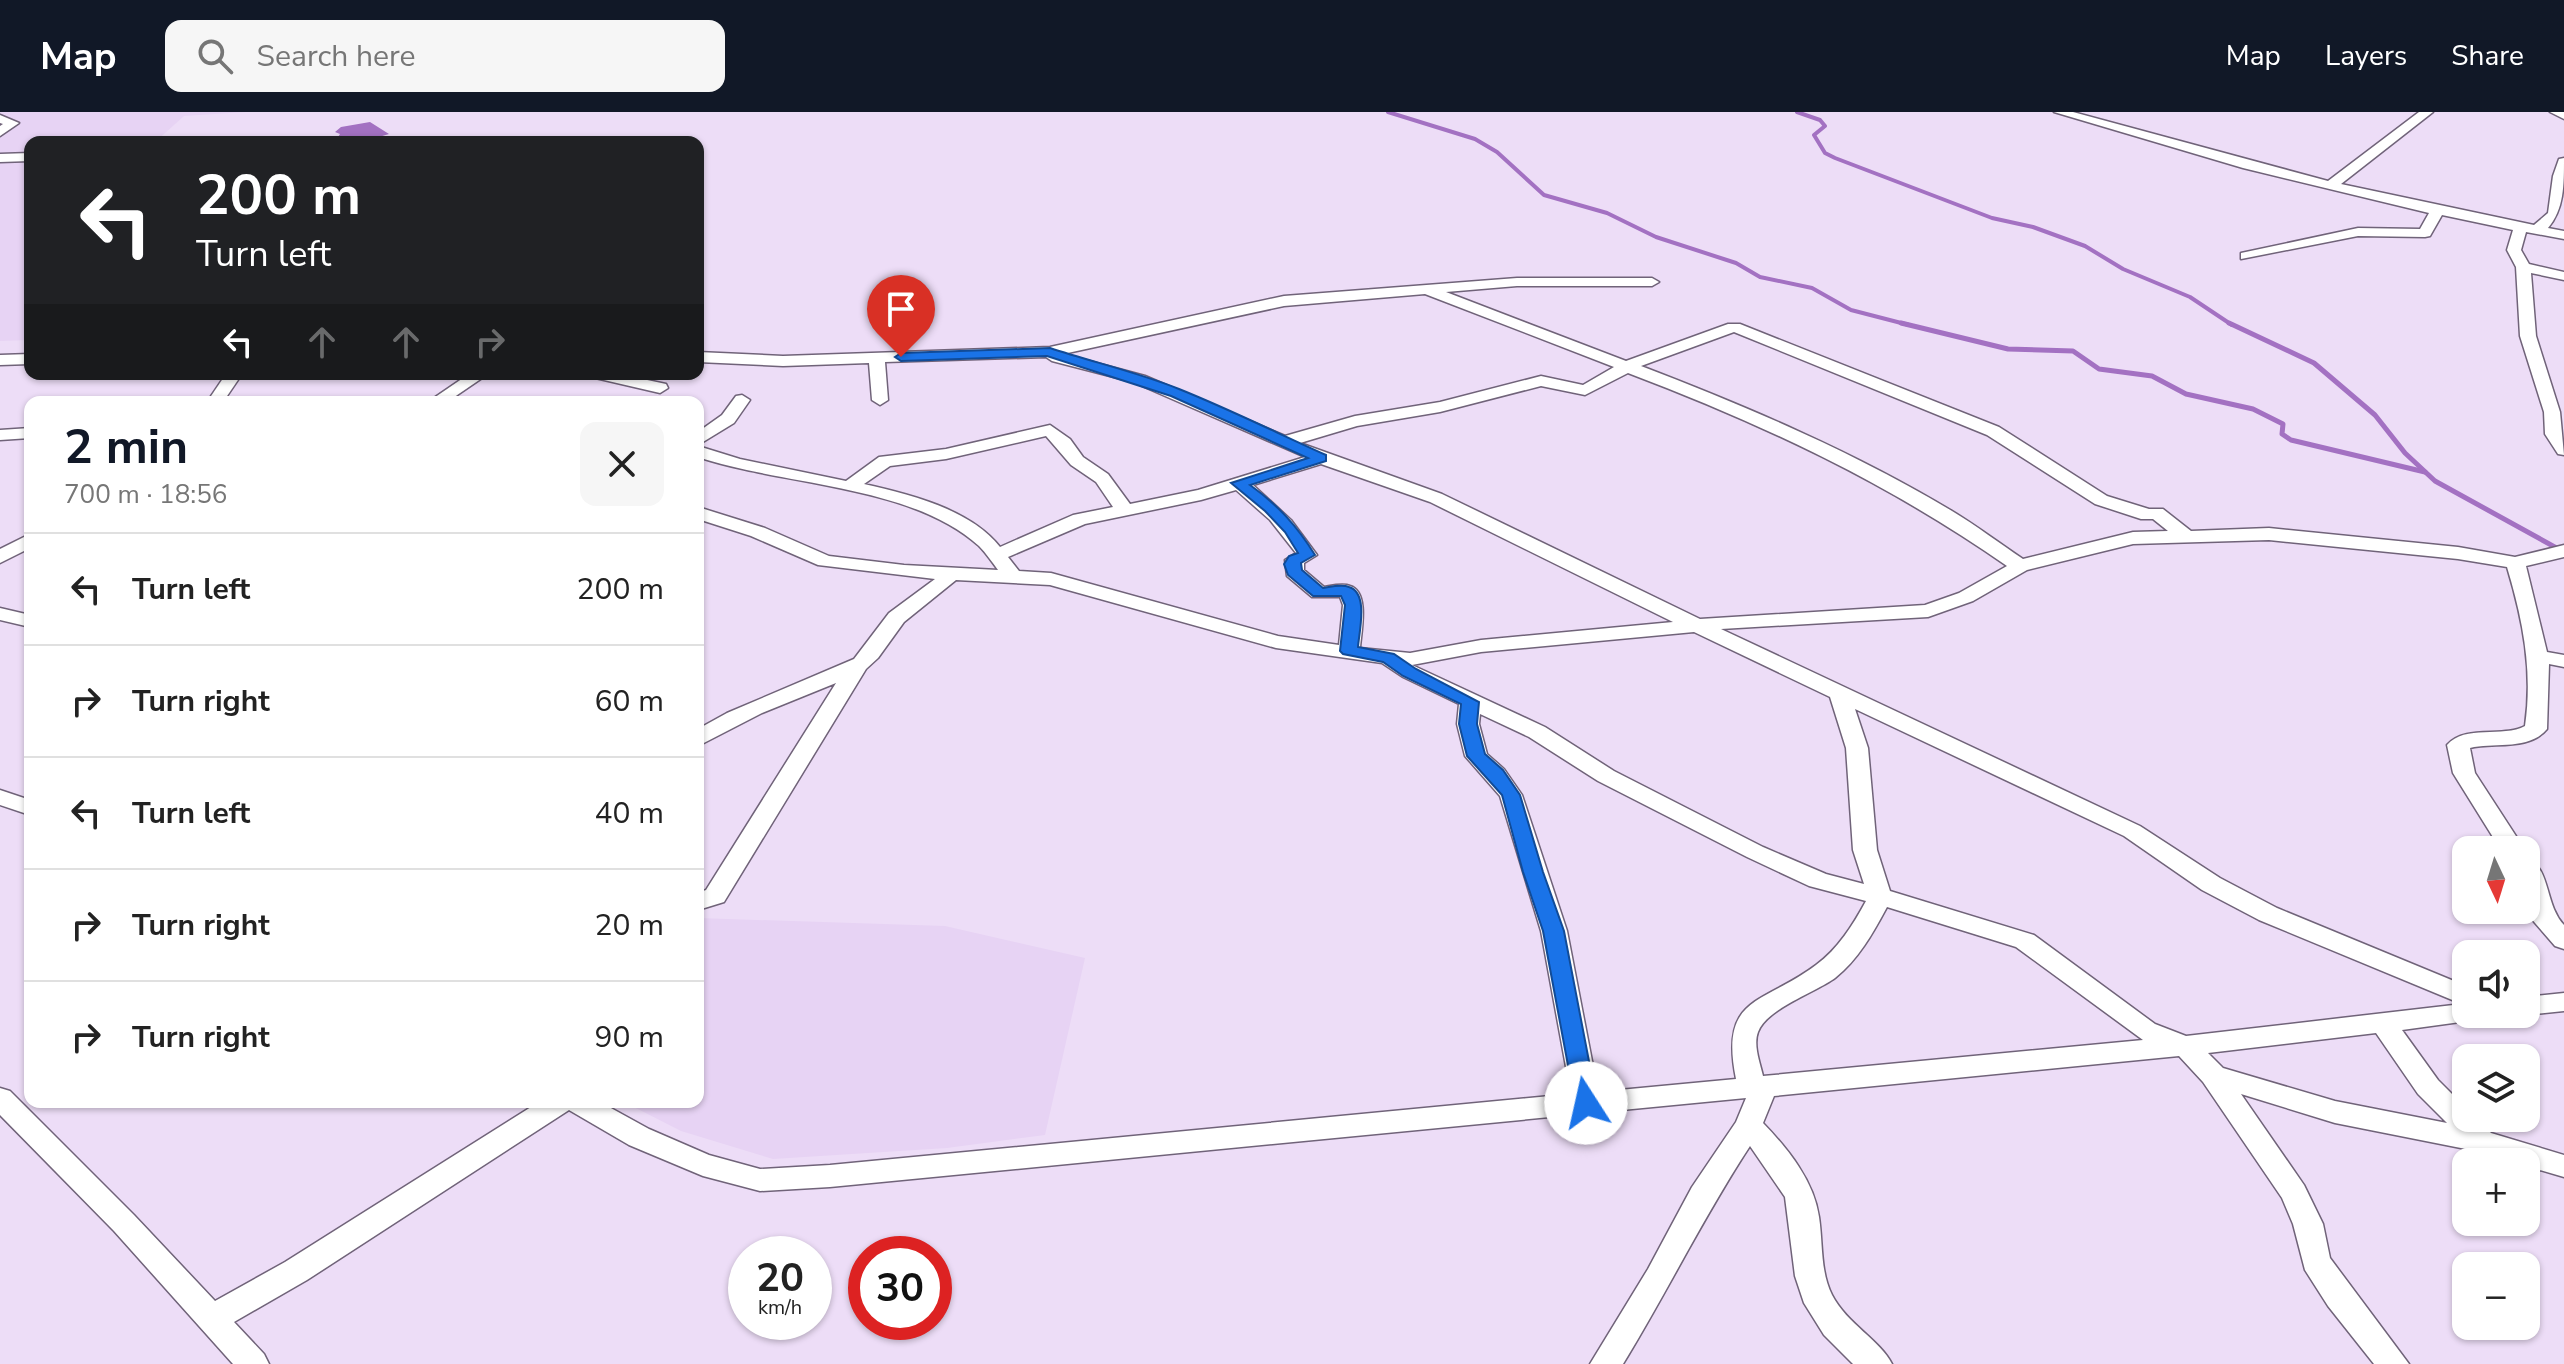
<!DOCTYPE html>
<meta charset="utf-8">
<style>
:root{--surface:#fff;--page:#f6f6f6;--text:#222;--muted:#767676;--line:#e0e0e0;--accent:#111827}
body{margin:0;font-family:"Nunito Sans",sans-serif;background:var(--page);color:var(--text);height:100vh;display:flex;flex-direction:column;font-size:30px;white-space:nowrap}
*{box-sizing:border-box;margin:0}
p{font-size:26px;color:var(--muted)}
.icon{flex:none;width:44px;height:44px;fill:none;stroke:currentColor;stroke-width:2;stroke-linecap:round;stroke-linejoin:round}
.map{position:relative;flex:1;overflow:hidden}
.sheet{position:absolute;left:24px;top:284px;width:680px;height:712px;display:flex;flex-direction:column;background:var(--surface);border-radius:16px;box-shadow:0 2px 6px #0004}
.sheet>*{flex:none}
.hud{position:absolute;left:24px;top:24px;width:680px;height:244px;border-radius:16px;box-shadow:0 2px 6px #0004;background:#202124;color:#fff;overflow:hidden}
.needle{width:52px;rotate:176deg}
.fabs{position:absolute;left:2452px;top:724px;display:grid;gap:16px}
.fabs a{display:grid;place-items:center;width:88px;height:88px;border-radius:16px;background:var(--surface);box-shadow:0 2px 6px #0004;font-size:40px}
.speed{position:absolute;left:728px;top:1124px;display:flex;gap:16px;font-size:40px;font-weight:700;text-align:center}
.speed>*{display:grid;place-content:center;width:104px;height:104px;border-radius:50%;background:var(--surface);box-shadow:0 2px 6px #0004;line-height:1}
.speed small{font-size:20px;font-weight:400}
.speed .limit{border:12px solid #d22;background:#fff;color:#111}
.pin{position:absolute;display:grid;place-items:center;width:68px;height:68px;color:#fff;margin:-82px -34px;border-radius:50% 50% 50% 0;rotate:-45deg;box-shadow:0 0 8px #0007}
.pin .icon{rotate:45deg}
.me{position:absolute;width:88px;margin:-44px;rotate:350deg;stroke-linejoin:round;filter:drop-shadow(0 0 6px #0008)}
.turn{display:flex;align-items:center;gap:28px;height:168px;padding:0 40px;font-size:36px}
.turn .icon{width:104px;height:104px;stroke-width:2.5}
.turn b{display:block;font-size:56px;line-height:68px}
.lanes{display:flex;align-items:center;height:76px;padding:0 40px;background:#0003;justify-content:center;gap:40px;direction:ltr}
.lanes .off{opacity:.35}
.round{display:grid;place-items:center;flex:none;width:84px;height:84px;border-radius:16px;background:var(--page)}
.headline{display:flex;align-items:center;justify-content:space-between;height:136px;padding:0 40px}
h1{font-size:48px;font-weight:700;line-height:60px;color:var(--accent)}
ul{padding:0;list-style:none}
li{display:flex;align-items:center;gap:24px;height:112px;padding:0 40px;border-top:2px solid var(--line)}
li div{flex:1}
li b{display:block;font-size:30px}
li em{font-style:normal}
header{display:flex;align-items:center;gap:48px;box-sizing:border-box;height:112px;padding:0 40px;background:var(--accent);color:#fff}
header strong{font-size:38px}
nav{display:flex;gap:44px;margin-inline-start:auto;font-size:28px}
.search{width:560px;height:72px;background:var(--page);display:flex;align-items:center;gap:20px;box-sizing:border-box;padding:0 28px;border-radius:16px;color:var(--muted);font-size:30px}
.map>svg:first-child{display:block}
</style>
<header>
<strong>Map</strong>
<div class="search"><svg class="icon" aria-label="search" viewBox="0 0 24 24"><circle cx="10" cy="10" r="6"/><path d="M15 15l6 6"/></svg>Search here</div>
<nav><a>Map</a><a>Layers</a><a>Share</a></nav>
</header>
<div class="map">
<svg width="2564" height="1252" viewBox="0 0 2564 1252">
<rect width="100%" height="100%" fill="#edddf7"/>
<!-- built -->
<g fill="#e7d3f4">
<path d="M0,0H246L184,4L155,30H30V228L0,229Z"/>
<path d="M698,806L945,814L1085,846L1045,1023L947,1036L773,1047L681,1019L624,990H698Z"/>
</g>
<!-- water -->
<path fill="#a371c2" d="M370,10L389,22L379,25L384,29L335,30L340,22L335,20L341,15Z"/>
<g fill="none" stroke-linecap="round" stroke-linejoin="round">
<!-- stream-far1 -->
<g stroke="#a371c2" stroke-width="4">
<path d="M1388,0L1475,27L1497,40L1544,83L1607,101L1656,125L1736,151L1760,165L1812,176L1851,198L1909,213"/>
<path d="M1797,0L1820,8L1825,14L1814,23L1825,41L1835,46L1992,106L2033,115L2085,134L2123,157L2190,185L2232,213"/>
</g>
<!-- stream -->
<g stroke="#a371c2" stroke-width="5">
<path d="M1901,211L2008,237L2073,239L2099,257L2152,264L2186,282L2253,297L2283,312L2282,322L2291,328L2425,360"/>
<path d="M2229,211L2314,251L2375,303L2405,341L2435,369L2564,440"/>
</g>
<!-- minor casing -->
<g stroke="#706379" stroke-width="3">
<g id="minor">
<path d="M2054,0H2073L2328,69L2419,0H2433L2341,72L2534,113L2548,101L2553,64L2559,47L2564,46C2564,74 2564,97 2548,116L2564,119V127L2526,120L2521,138L2529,152L2564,160V168L2531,161L2536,224L2560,300L2564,343L2558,342L2545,322L2544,300L2520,224L2516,155L2507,138L2513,118L2442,103L2430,124L2425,125L2358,124L2241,147V141L2358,116L2420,117L2429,101L2243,56Z"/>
<path d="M2550,0H2564V7Z"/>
<path d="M0,3L19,11L0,24V14L3,12L0,11Z"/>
<path d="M30,41V49L0,50V42Z"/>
<path d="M1517,166H1652L1659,170L1652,174H1517L1446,180L1626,249L1728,212H1740L1999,315L2107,384L2149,397H2163L2191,419L2269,416L2458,435L2515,445L2564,433V445L2526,454L2547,540L2564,543V555L2549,552L2547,617C2529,639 2494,630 2470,636L2475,661L2525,738H2501L2453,661L2447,633C2465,612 2503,626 2525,614C2533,559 2523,508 2507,455L2458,447L2269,428L2133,432L2027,458L1973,489L1928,505L1721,517L2140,714L2220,766L2277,796L2466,874V902H2479L2475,908L2402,918L2438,968L2466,996V1006H2477L2491,1021L2564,1043V1065L2526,1054V1050H2514L2481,1040L2335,1011L2241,982L2304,1073L2323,1112L2330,1146L2409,1252H2374L2328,1194L2305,1158L2293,1112L2282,1086L2203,970L2179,944L1774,984L1763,1011C1788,1037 1814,1069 1819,1105C1823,1131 1820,1159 1832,1183C1847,1212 1880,1228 1892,1252H1853L1824,1223L1804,1191L1795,1164L1785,1085L1750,1034C1704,1104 1667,1180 1623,1252H1590L1648,1157L1692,1075L1736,1010L1746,986L830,1075L760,1079L703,1064L629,1033L569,998L307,1168L234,1210L264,1242L269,1252H233L114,1119L0,1003V976L10,979L134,1103L215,1189L285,1150L539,990H600L649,1017L709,1043L760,1057L830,1053L1571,982L1541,819L1500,684L1465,644L1457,612L1459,592L1403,565L1382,551L1276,536L1050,473L956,468L904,510L878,546L866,557L724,790L698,798V781L706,778L836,571L762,601L698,634V617L727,601L854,547L889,501L935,467L818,453L751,424L698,407V395L765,416L829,444L904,453L998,458C992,450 986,441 979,434C910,372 784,374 698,345V334L740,347L846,369L879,345L946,337L1050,313L1070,327L1083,345L1108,362L1130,392L1198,378L1305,345L1133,270L1052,249L1046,245L885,250L888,288L880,293L872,288L869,251L783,254L698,250V240L783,244L1050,235L1284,184ZM1425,182L1614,255L1583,273L1541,264L1440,290L1355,304L1285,324L1145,264L1063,242L1284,194ZM1734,220L1987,323L2095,392L2141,407H2153L2168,419L2133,420L2023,447C1999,431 1977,414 1952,399C1854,340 1748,295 1641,254ZM1628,261C1763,312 1888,371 2007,454L1959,481L1925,493L1700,507L1442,382L1300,331L1357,314L1440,300L1541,274L1585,283ZM1046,324L1071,353L1096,370L1113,395L1073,403L1000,435C970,397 909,382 864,372L890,354L946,347ZM1321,352L1430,390L1673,510L1481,528L1410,541L1360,536C1361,520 1370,480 1350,474C1343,471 1331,474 1324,475L1304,458V451L1317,443L1291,408L1253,373ZM1236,378L1270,408L1296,441L1285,448L1287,464L1312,485H1340L1343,493L1339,533L1278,524L1051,461L1019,459L1008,445L1085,412L1201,388ZM1694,520L1830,585L1846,636L1853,738L1864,772L1826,762L1763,735L1614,659L1545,615L1412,553L1481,540ZM1855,597L2124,724L2202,778L2259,808L2462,892L2186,924L2155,912L2034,823L1890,779L1877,738L1868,636ZM1480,602L1529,625L1598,669L1747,745L1809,774L1866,789C1853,813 1838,837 1816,853C1763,893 1719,883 1736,967L1598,980L1567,819L1522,683L1504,657L1487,642L1479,612ZM1887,795L2016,835L2143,928L1763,964C1760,951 1753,933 1758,920C1766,897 1816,880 1835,866C1858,848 1873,821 1887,795ZM2376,921L2418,982L2447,1011L2335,989L2223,956L2208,941Z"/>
<path d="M30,242V252L0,253V243Z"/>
<path d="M226,262H242L223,290H207Z"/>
<path d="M469,262H488L447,290H428Z"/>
<path d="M589,262H619L666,272L668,276L660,281L591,265Z"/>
<path d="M742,283L750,288L734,311L698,333V320L722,303L736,284Z"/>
<path d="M30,316V326L0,328V318Z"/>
<path d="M30,422V436L0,451V437Z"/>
<path d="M0,496L30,503V515L0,508Z"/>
<path d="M0,678L30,688V703L0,693Z"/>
<path d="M2526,747C2551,754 2544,792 2564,813V837L2555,834L2529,804Z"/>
<path d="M2564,881V899L2526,903L2521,902H2526V885Z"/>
</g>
</g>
<!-- minor -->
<use href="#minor" fill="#fff" fill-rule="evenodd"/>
</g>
<!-- route -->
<path fill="#1a73e8" stroke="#114b97" stroke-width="2" d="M1050,236C1092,250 1137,260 1179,277C1229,297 1277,321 1326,343V349L1250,373C1278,393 1297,414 1315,443L1301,451L1302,458L1323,476C1330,475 1342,472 1349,475C1369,481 1359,520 1358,535L1394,542L1416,557L1479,590L1477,612L1485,642L1503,658L1520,683L1543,760L1564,819L1597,991L1594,997L1586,999L1578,997L1575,991L1543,819L1523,760L1502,683L1467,644L1459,612L1461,592L1403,564L1383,550L1343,542L1340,539L1345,493L1341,484H1313L1288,463L1284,452L1289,444L1298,441L1285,420L1265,399L1231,371L1308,346L1171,284L1047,244L901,249L895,245L901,241Z"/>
</svg>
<div class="fabs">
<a><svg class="needle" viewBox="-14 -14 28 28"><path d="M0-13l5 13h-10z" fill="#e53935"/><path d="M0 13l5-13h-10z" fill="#767676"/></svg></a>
<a><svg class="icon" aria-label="sound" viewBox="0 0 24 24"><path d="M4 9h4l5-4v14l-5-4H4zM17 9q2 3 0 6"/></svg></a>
<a><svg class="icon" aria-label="layers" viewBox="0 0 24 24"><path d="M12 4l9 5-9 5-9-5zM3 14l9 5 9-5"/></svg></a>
<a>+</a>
<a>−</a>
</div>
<div class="speed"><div>20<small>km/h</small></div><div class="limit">30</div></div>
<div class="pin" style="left:901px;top:245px;background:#d93025"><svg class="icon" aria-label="arrive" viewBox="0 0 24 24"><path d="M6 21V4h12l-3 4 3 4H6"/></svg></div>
<svg class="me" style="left:1586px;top:991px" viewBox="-20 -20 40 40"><circle r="19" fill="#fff"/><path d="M0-13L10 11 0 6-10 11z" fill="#1a73e8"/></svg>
<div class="hud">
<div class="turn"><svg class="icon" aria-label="left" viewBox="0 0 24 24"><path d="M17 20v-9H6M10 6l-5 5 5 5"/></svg><div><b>200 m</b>Turn left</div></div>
<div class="lanes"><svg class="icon" aria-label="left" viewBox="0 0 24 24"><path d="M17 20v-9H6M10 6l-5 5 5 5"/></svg><svg class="icon off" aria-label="ahead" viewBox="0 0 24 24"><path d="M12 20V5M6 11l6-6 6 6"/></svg><svg class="icon off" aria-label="ahead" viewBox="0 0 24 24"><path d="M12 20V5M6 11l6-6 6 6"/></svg><svg class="icon off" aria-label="right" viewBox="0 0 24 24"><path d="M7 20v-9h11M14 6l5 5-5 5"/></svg></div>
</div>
<section class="sheet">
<div class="headline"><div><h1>2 min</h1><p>700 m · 18:56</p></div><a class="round"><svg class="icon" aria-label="close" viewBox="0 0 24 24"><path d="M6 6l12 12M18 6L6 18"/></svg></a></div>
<ul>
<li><svg class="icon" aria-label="left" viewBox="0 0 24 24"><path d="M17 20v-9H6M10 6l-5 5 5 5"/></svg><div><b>Turn left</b></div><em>200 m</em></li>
<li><svg class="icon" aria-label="right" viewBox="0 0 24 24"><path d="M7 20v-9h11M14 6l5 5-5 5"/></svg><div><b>Turn right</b></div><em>60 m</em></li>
<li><svg class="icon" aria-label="left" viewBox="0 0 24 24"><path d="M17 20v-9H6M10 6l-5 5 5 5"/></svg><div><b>Turn left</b></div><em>40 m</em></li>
<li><svg class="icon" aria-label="right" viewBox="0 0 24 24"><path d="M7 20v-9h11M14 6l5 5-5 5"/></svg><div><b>Turn right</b></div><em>20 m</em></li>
<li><svg class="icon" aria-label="right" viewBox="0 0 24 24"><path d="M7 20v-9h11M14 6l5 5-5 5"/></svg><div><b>Turn right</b></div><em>90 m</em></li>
</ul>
</section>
</div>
